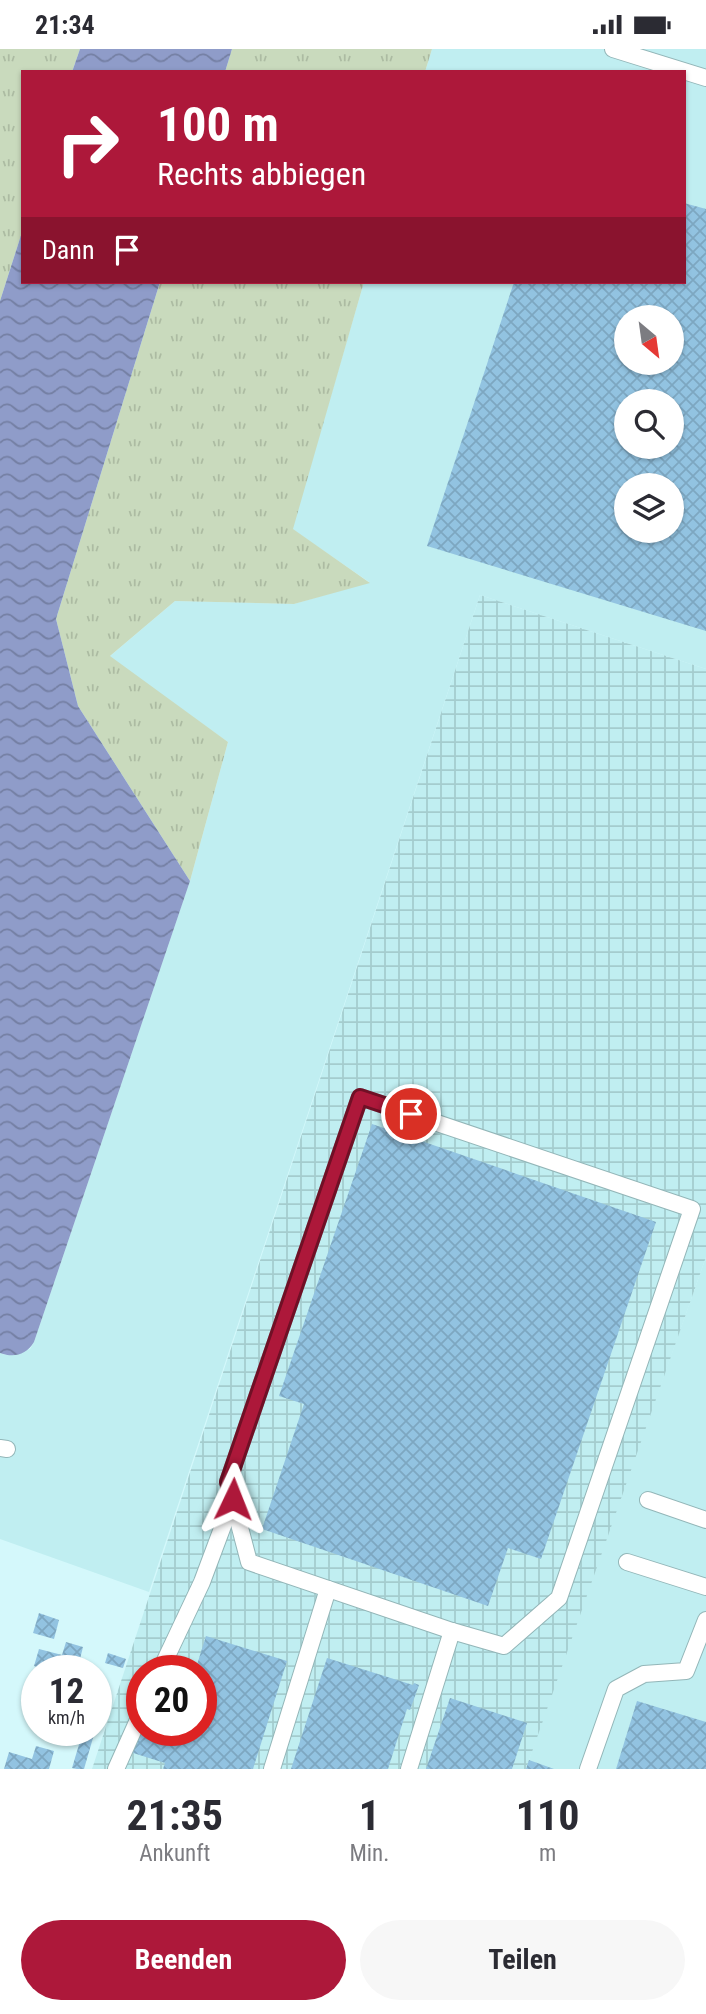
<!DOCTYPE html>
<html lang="de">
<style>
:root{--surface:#fff;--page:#f7f7f7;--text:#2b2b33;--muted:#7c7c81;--accent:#ad183a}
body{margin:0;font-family:"Roboto Condensed",sans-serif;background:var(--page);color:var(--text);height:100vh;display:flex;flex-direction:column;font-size:26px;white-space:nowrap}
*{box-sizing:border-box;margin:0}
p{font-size:23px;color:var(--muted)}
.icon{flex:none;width:38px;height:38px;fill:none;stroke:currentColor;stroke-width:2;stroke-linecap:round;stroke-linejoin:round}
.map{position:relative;height:1720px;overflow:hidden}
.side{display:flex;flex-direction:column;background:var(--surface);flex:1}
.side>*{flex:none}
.guide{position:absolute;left:21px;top:21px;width:665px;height:214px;border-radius:0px;box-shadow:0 2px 5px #0004;background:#ad183a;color:#fff;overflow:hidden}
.needle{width:46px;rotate:151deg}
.controls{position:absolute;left:614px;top:256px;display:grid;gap:14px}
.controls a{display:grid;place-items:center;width:70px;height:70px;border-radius:50%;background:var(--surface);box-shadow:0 2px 5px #0004;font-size:35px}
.speed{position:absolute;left:21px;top:1606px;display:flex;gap:14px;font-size:35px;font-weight:700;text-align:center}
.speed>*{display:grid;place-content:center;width:91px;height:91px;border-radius:50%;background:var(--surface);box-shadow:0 2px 5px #0004;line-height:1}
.speed small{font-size:18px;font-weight:400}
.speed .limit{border:10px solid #d22;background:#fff;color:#111}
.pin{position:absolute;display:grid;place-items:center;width:60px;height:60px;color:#fff;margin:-30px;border:4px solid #fff;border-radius:50%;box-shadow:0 2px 7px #0007}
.me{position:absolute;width:77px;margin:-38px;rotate:2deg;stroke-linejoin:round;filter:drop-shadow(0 0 5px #0008)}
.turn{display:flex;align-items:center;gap:24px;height:147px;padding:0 21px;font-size:32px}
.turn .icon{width:91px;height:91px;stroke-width:2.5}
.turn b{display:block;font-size:49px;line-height:60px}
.then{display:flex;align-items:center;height:66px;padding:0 21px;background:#0003;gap:14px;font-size:26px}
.eta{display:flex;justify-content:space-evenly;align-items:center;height:119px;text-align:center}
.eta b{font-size:42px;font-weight:700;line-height:49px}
.button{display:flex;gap:14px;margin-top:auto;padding:14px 21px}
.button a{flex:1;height:80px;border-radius:42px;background:var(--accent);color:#fff;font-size:28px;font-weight:700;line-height:80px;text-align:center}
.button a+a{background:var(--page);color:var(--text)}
.status{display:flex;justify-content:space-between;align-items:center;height:49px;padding:0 35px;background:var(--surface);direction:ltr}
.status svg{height:19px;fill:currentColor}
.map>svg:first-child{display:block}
</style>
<div class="status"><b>21:34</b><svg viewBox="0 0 49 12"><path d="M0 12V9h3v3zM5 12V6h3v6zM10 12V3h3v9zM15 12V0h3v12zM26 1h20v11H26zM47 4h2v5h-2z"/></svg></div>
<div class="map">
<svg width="706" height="1720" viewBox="0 0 706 1720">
<defs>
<pattern id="industrial-grid" width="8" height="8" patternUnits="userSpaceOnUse" patternTransform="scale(1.75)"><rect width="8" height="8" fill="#c0eef1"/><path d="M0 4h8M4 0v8" fill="none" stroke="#a4ccce"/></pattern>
<pattern id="grass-tufts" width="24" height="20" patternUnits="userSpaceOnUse" patternTransform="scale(1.75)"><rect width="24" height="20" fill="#c9dabd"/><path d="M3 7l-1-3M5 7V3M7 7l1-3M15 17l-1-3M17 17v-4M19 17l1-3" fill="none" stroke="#acbba2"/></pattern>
<pattern id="water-waves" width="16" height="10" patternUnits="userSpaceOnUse" patternTransform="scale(1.75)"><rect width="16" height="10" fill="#8f9cc9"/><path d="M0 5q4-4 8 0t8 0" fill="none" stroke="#747fa3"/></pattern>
<pattern id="building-cross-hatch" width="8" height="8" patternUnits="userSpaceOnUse" patternTransform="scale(1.75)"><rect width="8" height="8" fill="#92c3e1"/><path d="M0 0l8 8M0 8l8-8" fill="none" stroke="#7da7c1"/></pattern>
</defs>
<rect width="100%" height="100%" fill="#d4f8fb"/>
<!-- built -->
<g fill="#c0eef1" fill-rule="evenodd">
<path d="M432,0H706V620L480,546L149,1543L0,1490V1304L5,1306L30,1300L34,1293L190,832L228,693L109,608L175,552L294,555L369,533L292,480L364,233H684V23H425ZM626,268H672V313H626ZM626,352H672V397H626ZM626,436H672V481H626Z"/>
<path d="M706,1208V1720H526L552,1642Z"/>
</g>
<!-- industrial -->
<path fill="url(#industrial-grid)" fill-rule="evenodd" d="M480,546L706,620V1208L526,1720H92ZM142,1622H201V1682H142Z"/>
<!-- grass -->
<g fill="url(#grass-tufts)">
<path d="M0,0H80L72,23H23V180L0,252Z"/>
<path d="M232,0H432L425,23H225Z"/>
<path d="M160,233H364L293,480L370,534L294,555L175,552L110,607L228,693L190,832L78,657L56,570Z"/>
</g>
<!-- water -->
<g fill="url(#water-waves)">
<path d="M80,0H232L225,23H72Z"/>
<path d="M23,180V233H160L56,570L78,657L190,832L34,1293C26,1306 14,1309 0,1304V252Z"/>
</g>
<!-- building -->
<g fill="url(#building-cross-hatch)" fill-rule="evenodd">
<path d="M684,154L706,160V582L427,497L514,233H684ZM626,268H672V313H626ZM626,352H672V397H626ZM626,436H672V481H626Z"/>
<path d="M372,1075L656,1173L541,1510L508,1499L488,1557L262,1480L304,1355L279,1347Z"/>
<path d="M39,1564L59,1571L54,1590L33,1584Z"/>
<path d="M206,1587L287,1612L253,1720H163L165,1714L130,1703L140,1682H201V1622H195Z"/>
<path d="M66,1593L83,1598L77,1622H40V1619L34,1617L39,1600L62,1606Z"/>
<path d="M108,1604L126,1610L123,1619L105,1614Z"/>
<path d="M327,1609L413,1636L414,1634L419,1636L410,1661L407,1660L388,1720H291Z"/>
<path d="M31,1627L37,1629V1648L25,1645Z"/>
<path d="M450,1649L527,1674L512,1720H426Z"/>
<path d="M637,1652L706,1673V1720H616Z"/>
<path d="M83,1682H95L84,1720H77L72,1719Z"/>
<path d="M36,1697L54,1702L49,1720H4L9,1703L32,1710Z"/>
<path d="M529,1711L554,1720H526Z"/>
</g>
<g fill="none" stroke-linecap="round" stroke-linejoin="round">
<!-- service casing -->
<g stroke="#93b6b8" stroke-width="18">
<g id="service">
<path d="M613,0L706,29"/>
<path d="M360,1048L692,1160L559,1549L504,1597L452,1582L249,1513L228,1433Z"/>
<path d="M0,1399L7,1400"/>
<path d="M648,1451L706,1471"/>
<path d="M627,1513L706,1538"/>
<path d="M160,1622L202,1533L233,1450"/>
<path d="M116,1720L142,1662"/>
<path d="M272,1720L328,1540"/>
<path d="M409,1720L452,1582"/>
<path d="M588,1720L616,1640L644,1625L686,1622L706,1571"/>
</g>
</g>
<!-- service -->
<use href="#service" stroke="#fff" stroke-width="16"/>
</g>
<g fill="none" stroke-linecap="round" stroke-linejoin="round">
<!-- route casing -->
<g stroke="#701026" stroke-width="18">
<path id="route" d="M233,1450L228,1433L360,1048L411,1065"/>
</g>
<!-- route -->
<use href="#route" stroke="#ad183a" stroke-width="12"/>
</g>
</svg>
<div class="controls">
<a><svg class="needle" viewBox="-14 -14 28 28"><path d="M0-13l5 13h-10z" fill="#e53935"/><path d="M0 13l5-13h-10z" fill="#7c7c81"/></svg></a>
<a><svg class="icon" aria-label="search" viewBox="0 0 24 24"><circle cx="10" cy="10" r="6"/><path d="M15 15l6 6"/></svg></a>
<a><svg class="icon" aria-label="layers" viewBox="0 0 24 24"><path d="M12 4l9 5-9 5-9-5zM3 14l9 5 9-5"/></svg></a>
</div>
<div class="speed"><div>12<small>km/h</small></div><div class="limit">20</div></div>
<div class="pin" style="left:411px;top:1065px;background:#d93025"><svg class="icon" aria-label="arrive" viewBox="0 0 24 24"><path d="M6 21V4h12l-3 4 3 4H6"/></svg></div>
<svg class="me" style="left:233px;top:1450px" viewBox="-20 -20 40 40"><path d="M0-17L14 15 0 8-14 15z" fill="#ad183a" stroke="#fff" stroke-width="4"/></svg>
<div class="guide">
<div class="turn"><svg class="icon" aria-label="right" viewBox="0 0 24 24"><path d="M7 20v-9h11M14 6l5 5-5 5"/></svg><div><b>100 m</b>Rechts abbiegen</div></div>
<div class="then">Dann<svg class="icon" aria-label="arrive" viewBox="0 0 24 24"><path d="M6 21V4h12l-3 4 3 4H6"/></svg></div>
</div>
</div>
<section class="side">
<div class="eta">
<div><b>21:35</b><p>Ankunft</p></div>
<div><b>1</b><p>Min.</p></div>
<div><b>110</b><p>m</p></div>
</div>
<div class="button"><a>Beenden</a><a>Teilen</a></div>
</section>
